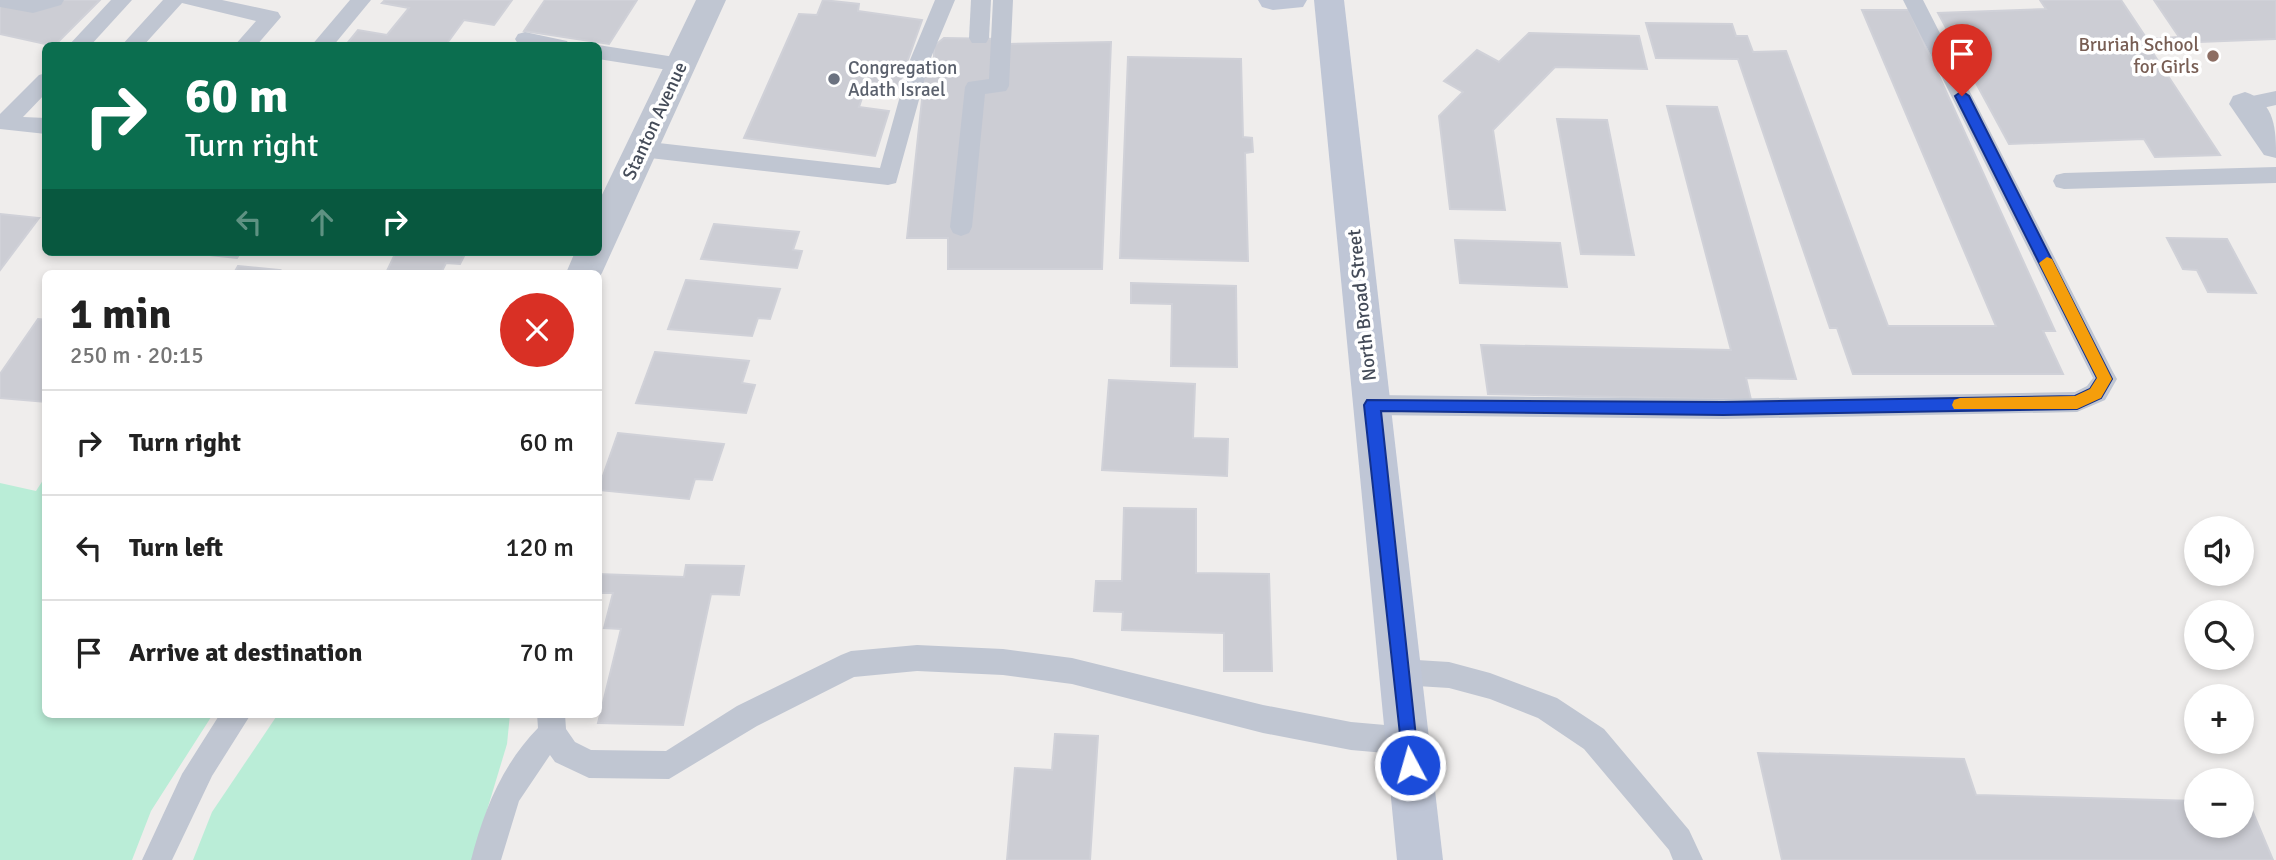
<!DOCTYPE html>
<meta charset="utf-8">
<style>
:root{--surface:#fff;--page:#f6f6f6;--text:#222;--muted:#767676;--line:#e0e0e0}
body{margin:0;font-family:Signika,sans-serif;background:var(--page);color:var(--text);height:100vh;display:flex;flex-direction:column;font-size:26px;white-space:nowrap}
*{box-sizing:border-box;margin:0}
p{font-size:23px;color:var(--muted)}
.icon{flex:none;width:38px;height:38px;fill:none;stroke:currentColor;stroke-width:2;stroke-linecap:round;stroke-linejoin:round}
.map{position:relative;flex:1;overflow:hidden}
.sheet{position:absolute;left:42px;top:270px;width:560px;height:448px;display:flex;flex-direction:column;background:var(--surface);border-radius:10px;box-shadow:0 4px 10px #0003}
.sheet>*{flex:none}
.hud{position:absolute;left:42px;top:42px;width:560px;height:214px;border-radius:10px;box-shadow:0 4px 10px #0003;background:#0b6e4f;color:#fff;overflow:hidden}
.fabs{position:absolute;left:2184px;top:516px;display:grid;gap:14px}
.fabs a{display:grid;place-items:center;width:70px;height:70px;border-radius:50%;background:var(--surface);box-shadow:0 4px 10px #0003;font-size:35px}
.pin{position:absolute;display:grid;place-items:center;width:60px;height:60px;color:#fff;margin:-72px -30px;border-radius:50% 50% 50% 0;rotate:-45deg;box-shadow:0 0 7px #0007}
.pin .icon{rotate:45deg}
.me{position:absolute;width:77px;margin:-38px;rotate:354deg;stroke-linejoin:round;filter:drop-shadow(0 0 5px #0008)}
.turn{display:flex;align-items:center;gap:24px;height:147px;padding:0 28px;font-size:32px}
.turn .icon{width:91px;height:91px;stroke-width:2.5}
.turn b{display:block;font-size:49px;line-height:60px}
.lanes{display:flex;align-items:center;height:66px;padding:0 28px;background:#0003;justify-content:center;gap:35px;direction:ltr}
.lanes .off{opacity:.35}
.round{display:grid;place-items:center;flex:none;width:74px;height:74px;border-radius:37px;background:var(--page)}
.summary{display:flex;align-items:center;justify-content:space-between;height:119px;padding:0 28px}
h1{font-size:42px;font-weight:700;line-height:52px}
ul{padding:0;list-style:none}
li{display:flex;align-items:center;gap:21px;height:105px;padding:0 28px;border-top:2px solid var(--line)}
li div{flex:1}
li b{display:block;font-size:26px}
li em{font-style:normal}
.map>svg:first-child{display:block}
</style>
<div class="map">
<svg width="2276" height="860" viewBox="0 0 2276 860">
<rect width="100%" height="100%" fill="#efedec"/>
<!-- green -->
<g fill="#baedd7">
<path d="M45,477L46,714H213L151,811L132,860H0V483L36,491Z"/>
<path d="M278,714H510L507,744L472,860H193L212,812Z"/>
</g>
<!-- building -->
<g fill="#cccdd4" stroke="#d0d1d8" stroke-width="2">
<path d="M0,0H100L54,46L0,34Z"/>
<path d="M385,0H512L494,25L464,20L445,46H345L358,30L387,35L409,8L382,3Z"/>
<path d="M545,0H637L609,44L524,31Z"/>
<path d="M823,0L859,4L858,11L922,20L898,88L867,83L859,107L889,111L875,156L744,138L799,14L817,15Z"/>
<path d="M2040,0H2121L2147,39L2179,37L2154,0H2276V39L2147,44L2220,155L2155,157L2144,139L2009,144L1938,13L2046,9Z"/>
<path d="M1862,10H1909L2055,331H2043L2063,374H1853L1837,328H1830L1738,59L1656,58L1646,23L1732,24L1736,36H1747L1753,52L1786,51L1888,326H1996Z"/>
<path d="M1529,33L1639,36L1647,69L1555,67L1493,130L1505,210L1450,209L1439,116L1463,92L1444,81L1477,50L1499,62Z"/>
<path d="M944,38L1001,39L1007,44L1111,42L1102,269H948V238H907L925,72L934,74V46Z"/>
<path d="M1128,57L1241,59L1243,137L1252,138L1253,152L1245,153L1248,261L1120,258Z"/>
<path d="M1667,106L1717,107L1796,379L1746,378L1751,400L1488,394L1481,345L1731,350Z"/>
<path d="M1557,119L1607,120L1634,255L1581,254Z"/>
<path d="M0,214L39,218L0,270Z"/>
<path d="M714,224L799,232L793,250L802,251L797,268L701,259Z"/>
<path d="M2167,238L2227,239L2256,293L2208,292L2197,270L2183,269Z"/>
<path d="M1455,240L1560,243L1567,287L1460,283Z"/>
<path d="M181,252H241L237,258Z"/>
<path d="M396,252H466L460,264L446,263L441,273H386Z"/>
<path d="M238,266L280,270L278,273H234Z"/>
<path d="M686,280L780,289L770,319L758,318L752,336L668,329Z"/>
<path d="M1131,283L1236,286L1237,367L1171,366L1172,304L1131,303Z"/>
<path d="M38,319L46,320V402L0,398V374Z"/>
<path d="M655,352L749,361L742,383L755,385L746,413L636,403Z"/>
<path d="M1109,380L1195,384L1193,438L1228,439L1227,476L1102,470Z"/>
<path d="M618,433L724,444L712,480L695,479L689,499L598,490Z"/>
<path d="M1124,508L1196,509V573L1269,574L1272,671H1224V633L1122,630L1123,612L1094,611L1096,581H1122Z"/>
<path d="M686,565L744,566L739,595L711,594L683,725L598,723L621,629L604,628L613,593H598V574L684,577Z"/>
<path d="M1055,734L1098,736L1090,860H1007L1015,768L1052,770Z"/>
<path d="M1758,753L1964,759L1976,795L2196,801V826H2242V802L2249,803L2273,860H1782Z"/>
</g>
<g fill="none" stroke-linecap="round" stroke-linejoin="round">
<!-- lane -->
<g fill="#c0c6d2" fill-rule="evenodd">
<path d="M0,0H64L61,5L33,13L0,7Z"/>
<path d="M111,0H132L90,46H68Z"/>
<path d="M163,0H222L278,12L281,17L256,46H234L256,21L182,3L143,46H121Z"/>
<path d="M350,0H371L333,46H311Z"/>
<path d="M935,0H955L930,60L896,183L888,185L641,157L633,155L630,149L633,143L641,141L880,168L910,60Z"/>
<path d="M971,0H991L989,38L986,43H972L969,38Z"/>
<path d="M993,0H1013L1009,86L1006,91L985,94L972,227L969,233L961,236L953,233L950,227L965,87L968,82L989,79Z"/>
<path d="M1903,0H1923L2113,372L2117,379L2105,400L2077,412L1723,419L1372,415L1363,412L1360,405L1363,398L1372,395L1723,399L2075,392L2087,386L2093,378Z"/>
<path d="M525,32L567,41L570,46L518,44L515,39L518,34Z"/>
<path d="M598,45L681,58L688,60L691,65L688,70L681,72L598,59Z"/>
<path d="M46,73V93L23,117L46,118V134L0,129V114L39,75Z"/>
<path d="M2276,91V105L2245,112L2238,109L2235,104L2238,99Z"/>
<path d="M2276,167V183L2064,189L2056,187L2053,181L2056,175L2064,173Z"/>
<path d="M917,645L1003,649L1072,658L1263,705L1351,722L1408,727L1418,731L1422,741L1418,751L1408,755L1351,750L1263,733L1072,684L1003,675L917,671L854,677L757,726L669,779L589,778L555,762L550,755L519,801L501,860H471C484,810 502,765 538,728L537,714H565L566,729L575,742L591,750L666,751L737,706L841,655L851,651Z"/>
<path d="M1401,659L1449,662L1490,673L1557,698L1604,729L1689,830L1703,860H1673L1669,850L1584,749L1538,718L1490,699L1449,688L1401,685L1391,681L1387,672L1391,663Z"/>
<path d="M220,714H251L212,776L172,860H142L182,774Z"/>
</g>
<!-- street -->
<g fill="#c0c6d2" fill-rule="evenodd">
<path d="M696,0H726L602,273L598,279V273H566L575,252H598V203Z"/>
<path d="M2245,92C2276,102 2276,131 2276,158L2264,155L2229,104L2233,96Z"/>
</g>
<!-- secondary -->
<g fill="#bfc6d6" fill-rule="evenodd">
<path d="M1258,0H1307L1303,7L1273,10L1262,7Z"/>
<path d="M1314,0H1344L1443,860H1397Z"/>
</g>
</g>
<!-- route -->
<path fill="#1b4cda" stroke="#12318e" stroke-width="2" d="M1962,91L1969,96L2112,379L2101,398L2077,409L1723,415L1381,411L1419,765L1417,771L1410,774L1404,771L1364,405L1367,400L1723,402L2075,396L2090,389L2097,378L1955,96Z"/>
<!-- slow -->
<path fill="#f59e0b" d="M2047,257L2052,259L2112,379L2101,398L2077,409H1954L1952,405L1954,400L1960,398L2075,396L2090,389L2097,378L2039,263Z"/>
<!-- markers -->
<circle fill="#8d6e63" stroke="#fff" stroke-width="2.5" cx="2213" cy="56" r="7"/>
<circle fill="#6b7280" stroke="#fff" stroke-width="2.5" cx="834" cy="79" r="7"/>
<g text-anchor="middle" dominant-baseline="central" stroke-width="7" stroke-linejoin="round" paint-order="stroke">
<!-- education labels -->
<g font-size="19" fill="#785e54" stroke="#fff" text-anchor="end">
<text x="2199" y="45">Bruriah School<tspan x="2199" dy="22">for Girls</tspan></text>
</g>
<!-- worship labels -->
<g font-size="19" fill="#5b616d" stroke="#fff" text-anchor="start">
<text x="848" y="68">Congregation<tspan x="848" dy="22">Adath Israel</tspan></text>
</g>
<!-- street labels -->
<g font-size="19" fill="#454c59" stroke="#fff">
<text transform="translate(655 121) rotate(-65)">Stanton Avenue</text>
<text transform="translate(1362 305) rotate(-96)">North Broad Street</text>
</g>
</g>
</svg>
<div class="fabs">
<a><svg class="icon" aria-label="sound" viewBox="0 0 24 24"><path d="M4 9h4l5-4v14l-5-4H4zM17 9q2 3 0 6"/></svg></a>
<a><svg class="icon" aria-label="search" viewBox="0 0 24 24"><circle cx="10" cy="10" r="6"/><path d="M15 15l6 6"/></svg></a>
<a>+</a>
<a>−</a>
</div>
<div class="pin" style="left:1962px;top:96px;background:#d93025"><svg class="icon" aria-label="arrive" viewBox="0 0 24 24"><path d="M6 21V4h12l-3 4 3 4H6"/></svg></div>
<svg class="me" style="left:1410px;top:765px" viewBox="-20 -20 40 40"><circle r="17" fill="#1b4cda" stroke="#fff" stroke-width="3"/><path d="M0-11L8 9 0 5-8 9z" fill="#fff"/></svg>
<div class="hud">
<div class="turn"><svg class="icon" aria-label="right" viewBox="0 0 24 24"><path d="M7 20v-9h11M14 6l5 5-5 5"/></svg><div><b>60 m</b>Turn right</div></div>
<div class="lanes"><svg class="icon off" aria-label="left" viewBox="0 0 24 24"><path d="M17 20v-9H6M10 6l-5 5 5 5"/></svg><svg class="icon off" aria-label="ahead" viewBox="0 0 24 24"><path d="M12 20V5M6 11l6-6 6 6"/></svg><svg class="icon" aria-label="right" viewBox="0 0 24 24"><path d="M7 20v-9h11M14 6l5 5-5 5"/></svg></div>
</div>
<section class="sheet">
<div class="summary"><div><h1>1 min</h1><p>250 m · 20:15</p></div><a class="round" style="background:#d93025;color:#fff"><svg class="icon" aria-label="close" viewBox="0 0 24 24"><path d="M6 6l12 12M18 6L6 18"/></svg></a></div>
<ul>
<li><svg class="icon" aria-label="right" viewBox="0 0 24 24"><path d="M7 20v-9h11M14 6l5 5-5 5"/></svg><div><b>Turn right</b></div><em>60 m</em></li>
<li><svg class="icon" aria-label="left" viewBox="0 0 24 24"><path d="M17 20v-9H6M10 6l-5 5 5 5"/></svg><div><b>Turn left</b></div><em>120 m</em></li>
<li><svg class="icon" aria-label="arrive" viewBox="0 0 24 24"><path d="M6 21V4h12l-3 4 3 4H6"/></svg><div><b>Arrive at destination</b></div><em>70 m</em></li>
</ul>
</section>
</div>
